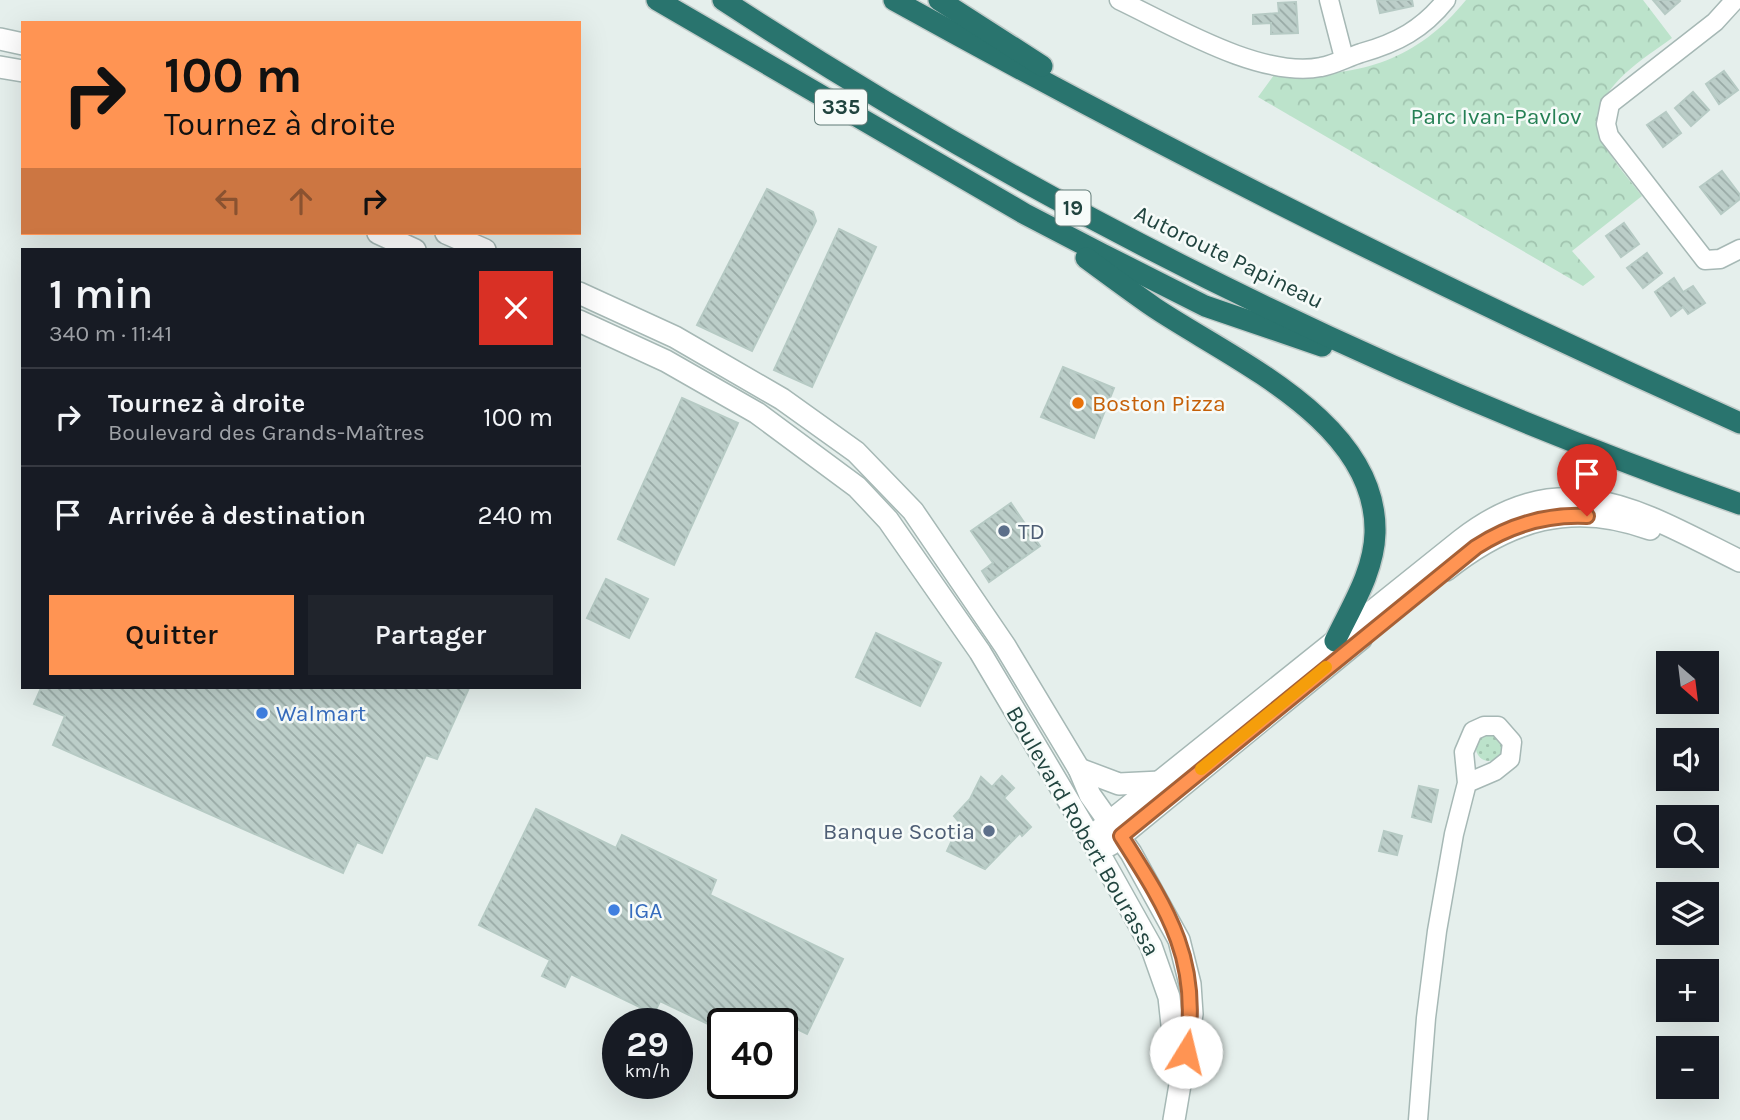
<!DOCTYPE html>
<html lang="fr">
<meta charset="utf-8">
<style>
:root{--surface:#171b24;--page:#20242c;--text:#f1f3f6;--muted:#9ea1a6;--line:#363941;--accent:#ff9453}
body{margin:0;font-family:Karla,sans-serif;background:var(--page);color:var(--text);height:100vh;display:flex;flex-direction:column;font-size:26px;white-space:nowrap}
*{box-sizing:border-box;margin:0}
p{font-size:23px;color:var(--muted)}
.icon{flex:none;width:38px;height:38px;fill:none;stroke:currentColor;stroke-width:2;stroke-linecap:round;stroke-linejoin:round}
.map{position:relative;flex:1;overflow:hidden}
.side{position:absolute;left:21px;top:248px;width:560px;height:441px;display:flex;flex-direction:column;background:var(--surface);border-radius:0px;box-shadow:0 7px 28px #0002}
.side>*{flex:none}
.top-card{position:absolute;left:21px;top:21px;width:560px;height:214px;border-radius:0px;box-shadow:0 7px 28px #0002;background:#ff9453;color:#111;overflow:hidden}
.needle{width:46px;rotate:152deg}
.buttons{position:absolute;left:1656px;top:651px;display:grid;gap:14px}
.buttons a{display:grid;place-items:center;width:63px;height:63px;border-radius:0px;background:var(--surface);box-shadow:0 7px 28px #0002;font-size:35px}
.speed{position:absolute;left:602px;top:1008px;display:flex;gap:14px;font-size:35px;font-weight:700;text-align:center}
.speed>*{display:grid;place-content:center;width:91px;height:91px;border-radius:50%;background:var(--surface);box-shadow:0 7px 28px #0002;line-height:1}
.speed small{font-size:18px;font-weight:400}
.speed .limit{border:4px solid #111;border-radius:10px;background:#fff;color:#111}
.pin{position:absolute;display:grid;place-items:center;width:60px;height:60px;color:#fff;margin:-72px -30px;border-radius:50% 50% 50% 0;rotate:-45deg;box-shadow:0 0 7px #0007}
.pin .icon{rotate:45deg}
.me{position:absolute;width:77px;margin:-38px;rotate:9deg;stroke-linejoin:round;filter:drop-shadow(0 0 5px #0008)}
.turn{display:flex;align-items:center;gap:24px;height:147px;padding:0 28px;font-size:32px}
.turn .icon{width:91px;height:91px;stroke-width:2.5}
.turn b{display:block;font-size:49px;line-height:60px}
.lanes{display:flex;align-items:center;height:66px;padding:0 28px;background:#0003;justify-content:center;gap:35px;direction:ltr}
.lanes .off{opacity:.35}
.round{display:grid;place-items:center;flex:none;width:74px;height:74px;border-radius:0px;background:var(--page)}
.head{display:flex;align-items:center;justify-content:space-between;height:119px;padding:0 28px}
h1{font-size:42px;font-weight:600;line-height:52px}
.button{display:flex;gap:14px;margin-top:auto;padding:14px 28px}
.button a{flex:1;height:80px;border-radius:0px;background:var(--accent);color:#111;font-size:28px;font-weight:600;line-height:80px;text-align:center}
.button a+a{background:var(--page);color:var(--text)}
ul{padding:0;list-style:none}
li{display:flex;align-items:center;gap:21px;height:98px;padding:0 28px;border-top:2px solid var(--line)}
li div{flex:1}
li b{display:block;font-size:26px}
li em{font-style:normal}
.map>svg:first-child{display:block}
</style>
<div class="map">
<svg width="1740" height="1120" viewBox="0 0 1740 1120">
<defs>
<pattern id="grass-dots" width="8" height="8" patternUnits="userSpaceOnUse" patternTransform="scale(1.75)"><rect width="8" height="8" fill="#bce3cb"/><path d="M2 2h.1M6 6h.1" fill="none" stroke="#a1c4af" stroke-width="1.8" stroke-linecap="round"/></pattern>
<pattern id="forest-crowns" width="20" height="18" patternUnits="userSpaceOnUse" patternTransform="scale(1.75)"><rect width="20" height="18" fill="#bce3cb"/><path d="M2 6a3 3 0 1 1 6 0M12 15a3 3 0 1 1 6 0" fill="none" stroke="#a1c4af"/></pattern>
<pattern id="building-back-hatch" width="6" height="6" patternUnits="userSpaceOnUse" patternTransform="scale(1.75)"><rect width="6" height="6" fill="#bccec9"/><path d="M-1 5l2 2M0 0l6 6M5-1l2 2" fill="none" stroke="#98a9a5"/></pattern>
</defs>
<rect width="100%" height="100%" fill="#e5efec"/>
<!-- grass -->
<circle fill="url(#grass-dots)" cx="1489" cy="748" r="13"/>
<!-- forest -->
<path fill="url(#forest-crowns)" d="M1466,0H1643L1672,38C1638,63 1578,97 1606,147C1615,164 1630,180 1642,196L1572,251L1595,277L1583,286L1258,97L1274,75C1354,77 1413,65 1466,0Z"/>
<!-- building -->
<g fill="url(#building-back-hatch)" stroke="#b6cac4" stroke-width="2">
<path d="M1377,0H1412L1413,6L1380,13Z"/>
<path d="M1653,0H1679L1680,1L1665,14Z"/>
<path d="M1296,2L1298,33L1271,34V23L1253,24V15L1279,13L1278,3Z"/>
<path d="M1724,71L1738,90L1719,104L1706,84Z"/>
<path d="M1693,92L1709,110L1691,126L1675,108Z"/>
<path d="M1666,112L1681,133L1663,147L1647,125Z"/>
<path d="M1722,171L1740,195V199L1721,214L1700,187Z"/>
<path d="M767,189L813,212L816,221L752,351L697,325Z"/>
<path d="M1624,223L1639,244L1621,257L1606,236Z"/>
<path d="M839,229L876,247L812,387L774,370Z"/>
<path d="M1647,253L1662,273L1643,288L1627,268Z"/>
<path d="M1674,278L1683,292L1693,286L1705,303L1688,314L1683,307L1671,316L1655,292Z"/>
<path d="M1063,367L1114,388L1094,438L1041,417Z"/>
<path d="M682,398L738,423L674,565L618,539Z"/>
<path d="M1011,503L1040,546L989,582L982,571L993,563L971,531Z"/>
<path d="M606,579L648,599L629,638L587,618Z"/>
<path d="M876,633L941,663L920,706L856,677Z"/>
<path d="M41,688H469L437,759L426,755L382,853L357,842L343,873L53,745L65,716L34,704Z"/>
<path d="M1002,776L1014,788L1004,798L1031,827L1022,836L1020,833L985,869L947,851L960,823L954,816L970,799L981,777L992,787Z"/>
<path d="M1419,786L1438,790L1431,822L1412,817Z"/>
<path d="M536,809L616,848L622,835L716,880L710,895L843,959L807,1034L762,1012L756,1024H752L721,1009L712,1026L660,1001L654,1014L571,974L565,987L542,976L550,960L479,925Z"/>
<path d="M1384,831L1402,836L1397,855L1379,851Z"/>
</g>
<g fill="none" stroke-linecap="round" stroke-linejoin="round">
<!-- minor casing -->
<g stroke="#a6b8b5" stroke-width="21">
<g id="minor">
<path d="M1119,0C1172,25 1261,79 1321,67C1334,65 1348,57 1361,53C1397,43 1423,29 1446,0"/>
<path d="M1329,0L1344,58"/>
<path d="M1735,0L1715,22L1610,104L1606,124L1609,136L1705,260L1720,259L1740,249"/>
<path d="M1418,1120L1426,1018L1437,931L1454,834L1467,783L1464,752L1473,731L1484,726H1498L1512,742L1510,759L1495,771L1467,783"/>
</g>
</g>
<!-- tertiary casing -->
<g stroke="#a6b8b5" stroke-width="24">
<g id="tertiary">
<path d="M0,39L23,44"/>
<path d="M0,67L23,71"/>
<path d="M378,233L415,250"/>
<path d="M446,233L485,250"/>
<path d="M579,293L675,337L782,399L856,452L913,511L1005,646L1079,769L1090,795L1131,853L1179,940L1190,984L1192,1014L1174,1120"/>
<path d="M579,321L666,361L757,413L857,487L888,520L980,652L1090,837L1151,946L1169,997L1176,1062"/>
<path d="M1446,570C1509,520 1572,500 1650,529"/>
<path d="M1079,769L1119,784L1160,782"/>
<path d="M1098,831L1461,540C1564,460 1641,512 1740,561"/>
<path d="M1110,845L1361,639"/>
</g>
</g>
<!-- motorway casing -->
<g stroke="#c1cbc9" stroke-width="24">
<g id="motorway">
<path d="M657,0L1025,214L1102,254L1205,306L1322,346"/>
<path d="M723,0C1040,207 1382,378 1740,504"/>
<path d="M894,0C1170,153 1452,294 1740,423"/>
<path d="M939,0L1042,66"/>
<path d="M1086,258C1109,275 1132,292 1155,308C1233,360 1378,422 1375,533C1374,572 1351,607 1335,641"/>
</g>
</g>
<!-- minor -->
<use href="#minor" stroke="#fff" stroke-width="18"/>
<!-- tertiary -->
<use href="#tertiary" stroke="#fff" stroke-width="21"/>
<!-- motorway -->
<use href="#motorway" stroke="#29746e" stroke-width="21"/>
</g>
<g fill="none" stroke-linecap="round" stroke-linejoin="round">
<!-- route casing -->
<g stroke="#a66036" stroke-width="18">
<path id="route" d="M1186,1052C1202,962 1168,910 1121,836L1476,547C1510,525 1547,514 1587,516"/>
</g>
<!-- route -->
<use href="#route" stroke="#ff9453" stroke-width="12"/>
<!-- slow -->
<path stroke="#f59e0b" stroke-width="12" d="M1201,769L1326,667"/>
</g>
<!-- markers -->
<circle fill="#e8710a" stroke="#f6fbf9" stroke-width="2.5" cx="1078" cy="403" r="7"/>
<g fill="#5c6f8a" stroke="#f6fbf9" stroke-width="2.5">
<circle cx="1004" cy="531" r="7"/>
<circle cx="989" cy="831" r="7"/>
</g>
<g fill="#3f7fe0" stroke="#f6fbf9" stroke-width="2.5">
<circle cx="262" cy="713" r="7"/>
<circle cx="614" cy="910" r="7"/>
</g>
<g text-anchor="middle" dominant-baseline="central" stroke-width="5" stroke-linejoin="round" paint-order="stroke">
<!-- shield labels -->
<g fill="#f6fbf9" stroke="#617b77" stroke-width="2">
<rect x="815" y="89.5" width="52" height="35" rx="5"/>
<rect x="1055.5" y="190.5" width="35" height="35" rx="5"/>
</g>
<g font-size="21" font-weight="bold" fill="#21443f">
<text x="841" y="107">335</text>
<text x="1073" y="208">19</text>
</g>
<!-- park labels -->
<g font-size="23" fill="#268055" stroke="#f6fbf9">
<text x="1496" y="116">Parc Ivan-Pavlov</text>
</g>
<!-- street labels -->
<g font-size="23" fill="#21443f" stroke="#f6fbf9">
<text transform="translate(1229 257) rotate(26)">Autoroute Papineau</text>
<text transform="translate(1083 831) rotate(60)">Boulevard Robert Bourassa</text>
</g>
<!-- food labels -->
<g font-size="23" fill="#c56008" stroke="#f6fbf9" text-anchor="start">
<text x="1092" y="403">Boston Pizza</text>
</g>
<!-- service labels -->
<g font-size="23" fill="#4e5e75" stroke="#f6fbf9" text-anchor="start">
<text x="1018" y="531">TD</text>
<text x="975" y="831" text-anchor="end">Banque Scotia</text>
</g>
<!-- shop labels -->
<g font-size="23" fill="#366cbe" stroke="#f6fbf9" text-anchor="start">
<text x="276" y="713">Walmart</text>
<text x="628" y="910">IGA</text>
</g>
</g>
</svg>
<div class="buttons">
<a><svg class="needle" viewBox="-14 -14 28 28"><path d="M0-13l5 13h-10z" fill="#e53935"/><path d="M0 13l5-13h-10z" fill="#9ea1a6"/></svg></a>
<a><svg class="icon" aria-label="sound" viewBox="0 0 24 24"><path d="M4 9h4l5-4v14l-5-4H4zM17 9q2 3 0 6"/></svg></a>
<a><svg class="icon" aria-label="search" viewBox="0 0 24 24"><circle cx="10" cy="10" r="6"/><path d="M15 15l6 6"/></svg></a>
<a><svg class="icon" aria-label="layers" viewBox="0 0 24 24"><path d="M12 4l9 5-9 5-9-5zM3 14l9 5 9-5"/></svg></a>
<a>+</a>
<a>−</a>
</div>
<div class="speed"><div>29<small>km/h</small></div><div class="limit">40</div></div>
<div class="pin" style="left:1587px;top:516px;background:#d93025"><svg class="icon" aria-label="arrive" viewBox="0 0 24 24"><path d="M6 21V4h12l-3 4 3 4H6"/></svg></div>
<svg class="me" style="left:1186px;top:1052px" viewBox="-20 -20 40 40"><circle r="19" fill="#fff"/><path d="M0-13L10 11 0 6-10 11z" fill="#ff9453"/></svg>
<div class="top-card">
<div class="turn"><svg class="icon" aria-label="right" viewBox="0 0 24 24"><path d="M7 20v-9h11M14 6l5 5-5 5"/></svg><div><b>100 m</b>Tournez à droite</div></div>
<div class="lanes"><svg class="icon off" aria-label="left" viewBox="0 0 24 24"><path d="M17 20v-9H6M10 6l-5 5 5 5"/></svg><svg class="icon off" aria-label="ahead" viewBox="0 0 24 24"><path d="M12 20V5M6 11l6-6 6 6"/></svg><svg class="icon" aria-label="right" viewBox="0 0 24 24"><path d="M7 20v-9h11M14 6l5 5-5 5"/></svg></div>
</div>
<section class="side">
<div class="head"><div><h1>1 min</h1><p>340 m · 11:41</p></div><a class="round" style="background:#d93025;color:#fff"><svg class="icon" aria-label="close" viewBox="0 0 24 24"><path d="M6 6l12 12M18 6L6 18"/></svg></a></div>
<ul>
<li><svg class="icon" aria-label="right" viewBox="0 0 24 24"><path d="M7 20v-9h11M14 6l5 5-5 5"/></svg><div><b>Tournez à droite</b><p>Boulevard des Grands-Maîtres</p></div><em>100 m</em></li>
<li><svg class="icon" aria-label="arrive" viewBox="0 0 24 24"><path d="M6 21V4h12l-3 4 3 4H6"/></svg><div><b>Arrivée à destination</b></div><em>240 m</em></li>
</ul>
<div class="button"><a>Quitter</a><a>Partager</a></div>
</section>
</div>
